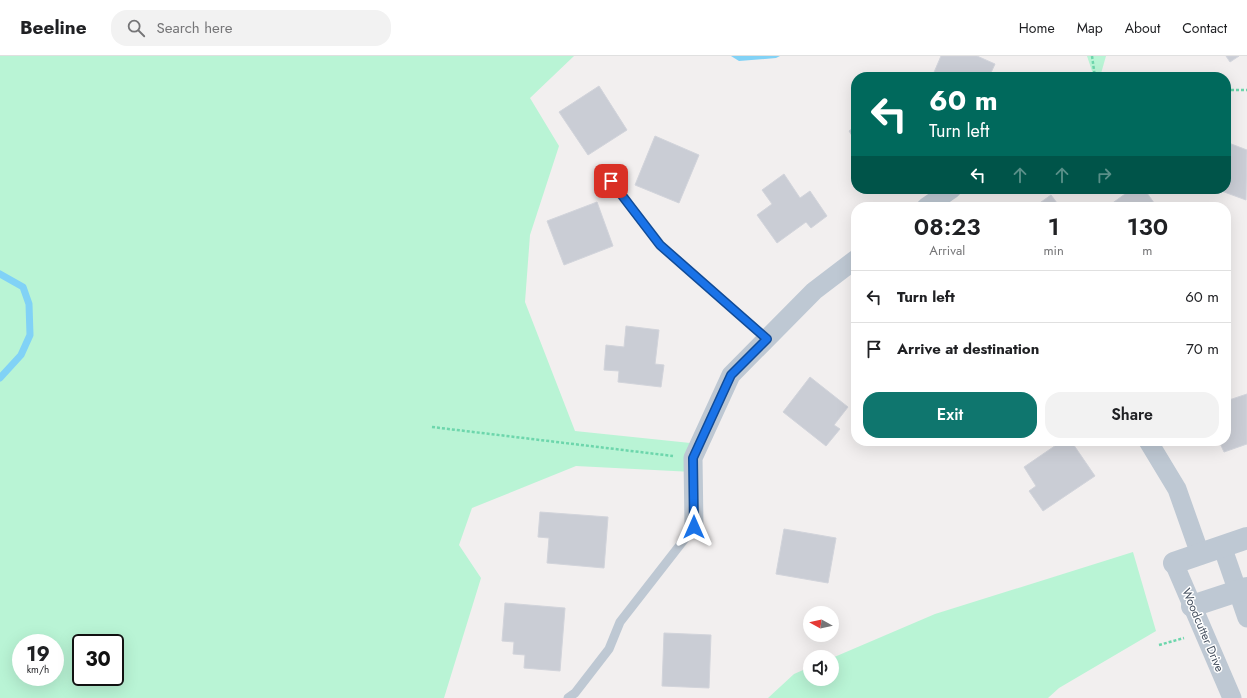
<!DOCTYPE html>
<style>
:root{--surface:#fff;--page:#f2f2f2;--text:#202124;--muted:#757577;--line:#e0e0e0;--accent:#0f766e}
body{margin:0;font-family:Jost,sans-serif;background:var(--page);color:var(--text);height:100vh;display:flex;flex-direction:column;font-size:15px;white-space:nowrap}
*{box-sizing:border-box;margin:0}
p{font-size:13px;color:var(--muted)}
.icon{flex:none;width:22px;height:22px;fill:none;stroke:currentColor;stroke-width:2;stroke-linecap:round;stroke-linejoin:round}
.map{position:relative;flex:1;overflow:hidden}
.details{position:absolute;left:851px;top:146px;width:380px;height:244px;display:flex;flex-direction:column;background:var(--surface);border-radius:16px;box-shadow:0 4px 16px #0002}
.details>*{flex:none}
.top-card{position:absolute;left:851px;top:16px;width:380px;height:122px;border-radius:16px;box-shadow:0 4px 16px #0002;background:#00695c;color:#fff;overflow:hidden}
.needle{width:26px;rotate:278deg}
.controls{position:absolute;left:803px;top:550px;display:grid;gap:8px}
.controls a{display:grid;place-items:center;width:36px;height:36px;border-radius:50%;background:var(--surface);box-shadow:0 4px 16px #0002;font-size:20px}
.speed{position:absolute;left:12px;top:578px;display:flex;gap:8px;font-size:20px;font-weight:700;text-align:center}
.speed>*{display:grid;place-content:center;width:52px;height:52px;border-radius:50%;background:var(--surface);box-shadow:0 4px 16px #0002;line-height:1}
.speed small{font-size:10px;font-weight:400}
.speed .limit{border:2px solid #111;border-radius:6px;background:#fff;color:#111}
.pin{position:absolute;display:grid;place-items:center;width:34px;height:34px;color:#fff;margin:-17px;border-radius:8px;box-shadow:0 2px 6px #0006}
.me{position:absolute;width:44px;margin:-22px;rotate:0deg;stroke-linejoin:round;filter:drop-shadow(0 0 3px #0008)}
.turn{display:flex;align-items:center;gap:14px;height:84px;padding:0 12px;font-size:18px}
.turn .icon{width:52px;height:52px;stroke-width:2.5}
.turn b{display:block;font-size:28px;line-height:34px}
.lanes{display:flex;align-items:center;height:38px;padding:0 12px;background:#0003;justify-content:center;gap:20px;direction:ltr}
.lanes .off{opacity:.35}
.eta{display:flex;justify-content:space-evenly;align-items:center;height:68px;text-align:center}
.eta b{font-size:24px;font-weight:600;line-height:28px}
.cta{display:flex;gap:8px;margin-top:auto;padding:8px 12px}
.cta a{flex:1;height:46px;border-radius:16px;background:var(--accent);color:#fff;font-size:16px;font-weight:600;line-height:46px;text-align:center}
.cta a+a{background:var(--page);color:var(--text)}
ul{padding:0;list-style:none}
li{display:flex;align-items:center;gap:12px;height:52px;padding:0 12px;border-top:1px solid var(--line)}
li div{flex:1}
li b{display:block;font-size:15px}
li em{font-style:normal}
header{display:flex;align-items:center;gap:24px;box-sizing:border-box;height:56px;padding:0 20px;background:var(--surface);border-bottom:1px solid var(--line)}
header strong{font-size:19px}
nav{display:flex;gap:22px;margin-inline-start:auto;font-size:14px}
.search{width:280px;height:36px;background:var(--page);display:flex;align-items:center;gap:10px;box-sizing:border-box;padding:0 14px;border-radius:16px;color:var(--muted);font-size:15px}
.map>svg:first-child{display:block}
</style>
<header>
<strong>Beeline</strong>
<div class="search"><svg class="icon" aria-label="search" viewBox="0 0 24 24"><circle cx="10" cy="10" r="6"/><path d="M15 15l6 6"/></svg>Search here</div>
<nav><a>Home</a><a>Map</a><a>About</a><a>Contact</a></nav>
</header>
<div class="map">
<svg width="1247" height="642" viewBox="0 0 1247 642">
<rect width="100%" height="100%" fill="#f2efef"/>
<!-- green -->
<g fill="#b9f4d5" fill-rule="evenodd">
<path d="M0,0H574L530,42L559,90L530,179L525,246L575,375L700,388L693,416L576,410L472,452L459,489L481,522L444,642H0ZM21,587H55V621H21ZM81,587H115V621H81Z"/>
<path d="M1087,0H1106L1100,21H1094Z"/>
<path d="M1133,496L1156,575L1059,632L1048,642H768L794,618L810,611V623H832V602L935,558Z"/>
</g>
<!-- water -->
<path fill="#81d2f6" d="M731,0H780L776,2L739,5Z"/>
<g fill="none" stroke-linecap="round" stroke-linejoin="round">
<!-- stream -->
<path stroke="#81d2f6" stroke-width="7" d="M0,218L23,231L29,248L30,279L21,299L0,322"/>
</g>
<!-- building -->
<g fill="#cacdd5" stroke="#d2d4db">
<path d="M941,0H977L995,8L989,21H932Z"/>
<path d="M1226,0H1239L1230,6Z"/>
<path d="M599,30L627,74L588,99L559,56Z"/>
<path d="M856,70V86L849,75Z"/>
<path d="M655,80L699,99L679,147L635,129Z"/>
<path d="M1226,86L1247,94L1246,144L1216,133H1226Z"/>
<path d="M784,118L800,142L810,135L827,160L811,172L806,166L777,187L757,159L772,148L762,134Z"/>
<path d="M1132,133H1144L1157,151H1107Z"/>
<path d="M1051,139L1060,151H1034Z"/>
<path d="M597,146L613,190L564,209L547,165Z"/>
<path d="M626,270L659,274L655,308L664,309L661,331L618,326L619,315L604,314L606,289L624,291Z"/>
<path d="M810,321L848,351L834,369L840,373L826,390L783,356Z"/>
<path d="M1247,338V388L1224,396L1219,385H1226V345Z"/>
<path d="M1062,385H1071L1095,420L1043,455L1029,435L1036,430L1024,411Z"/>
<path d="M540,456L608,461L604,512L547,507L549,482L538,481Z"/>
<path d="M784,473L836,482L828,527L776,518Z"/>
<path d="M505,547L565,552L560,615L524,612L525,599L513,598L514,586L502,585Z"/>
<path d="M664,577L711,579L709,632L662,630Z"/>
</g>
<g fill="none" stroke-linecap="round" stroke-linejoin="round">
<!-- path -->
<g stroke="#6dd6ac" stroke-width="2.5" stroke-dasharray="3 2" stroke-linecap="butt">
<path d="M1092,0L1095,21"/>
<path d="M1226,34H1247"/>
<path d="M432,371L673,400"/>
<path d="M1159,589L1184,582"/>
</g>
<!-- service -->
<g stroke="#bec8d3" stroke-width="9">
<path d="M611,125L661,189L767,283"/>
<path d="M568,642L575,637L609,593L620,566L694,471"/>
</g>
<!-- minor -->
<g stroke="#bec8d3" stroke-width="19">
<path d="M926,151L952,133"/>
<path d="M1148,385L1177,433L1200,498"/>
<path d="M694,471L693,402L731,319L814,235L856,203"/>
<path d="M1222,490L1247,562"/>
<path d="M1174,507L1232,642"/>
</g>
<!-- tertiary -->
<g stroke="#bec8d3" stroke-width="22">
<path d="M1174,507L1247,482"/>
<path d="M1192,550L1247,532"/>
</g>
</g>
<g fill="none" stroke-linecap="round" stroke-linejoin="round">
<!-- route casing -->
<g stroke="#114b97" stroke-width="10">
<path id="route" d="M611,125L660,189L767,283L731,319L693,402L694,471"/>
</g>
<!-- route -->
<use href="#route" stroke="#1a73e8" stroke-width="7"/>
</g>
<g text-anchor="middle" dominant-baseline="central" stroke-width="3" stroke-linejoin="round" paint-order="stroke">
<!-- street labels -->
<g font-size="12" fill="#45505f" stroke="#fff">
<text transform="translate(1203 574) rotate(67)">Woodcutter Drive</text>
</g>
</g>
</svg>
<div class="controls">
<a><svg class="needle" viewBox="-14 -14 28 28"><path d="M0-13l5 13h-10z" fill="#e53935"/><path d="M0 13l5-13h-10z" fill="#757577"/></svg></a>
<a><svg class="icon" aria-label="sound" viewBox="0 0 24 24"><path d="M4 9h4l5-4v14l-5-4H4zM17 9q2 3 0 6"/></svg></a>
</div>
<div class="speed"><div>19<small>km/h</small></div><div class="limit">30</div></div>
<div class="pin" style="left:611px;top:125px;background:#d93025"><svg class="icon" aria-label="arrive" viewBox="0 0 24 24"><path d="M6 21V4h12l-3 4 3 4H6"/></svg></div>
<svg class="me" style="left:694px;top:471px" viewBox="-20 -20 40 40"><path d="M0-17L14 15 0 8-14 15z" fill="#1a73e8" stroke="#fff" stroke-width="4"/></svg>
<div class="top-card">
<div class="turn"><svg class="icon" aria-label="left" viewBox="0 0 24 24"><path d="M17 20v-9H6M10 6l-5 5 5 5"/></svg><div><b>60 m</b>Turn left</div></div>
<div class="lanes"><svg class="icon" aria-label="left" viewBox="0 0 24 24"><path d="M17 20v-9H6M10 6l-5 5 5 5"/></svg><svg class="icon off" aria-label="ahead" viewBox="0 0 24 24"><path d="M12 20V5M6 11l6-6 6 6"/></svg><svg class="icon off" aria-label="ahead" viewBox="0 0 24 24"><path d="M12 20V5M6 11l6-6 6 6"/></svg><svg class="icon off" aria-label="right" viewBox="0 0 24 24"><path d="M7 20v-9h11M14 6l5 5-5 5"/></svg></div>
</div>
<section class="details">
<div class="eta">
<div><b>08:23</b><p>Arrival</p></div>
<div><b>1</b><p>min</p></div>
<div><b>130</b><p>m</p></div>
</div>
<ul>
<li><svg class="icon" aria-label="left" viewBox="0 0 24 24"><path d="M17 20v-9H6M10 6l-5 5 5 5"/></svg><div><b>Turn left</b></div><em>60 m</em></li>
<li><svg class="icon" aria-label="arrive" viewBox="0 0 24 24"><path d="M6 21V4h12l-3 4 3 4H6"/></svg><div><b>Arrive at destination</b></div><em>70 m</em></li>
</ul>
<div class="cta"><a>Exit</a><a>Share</a></div>
</section>
</div>
